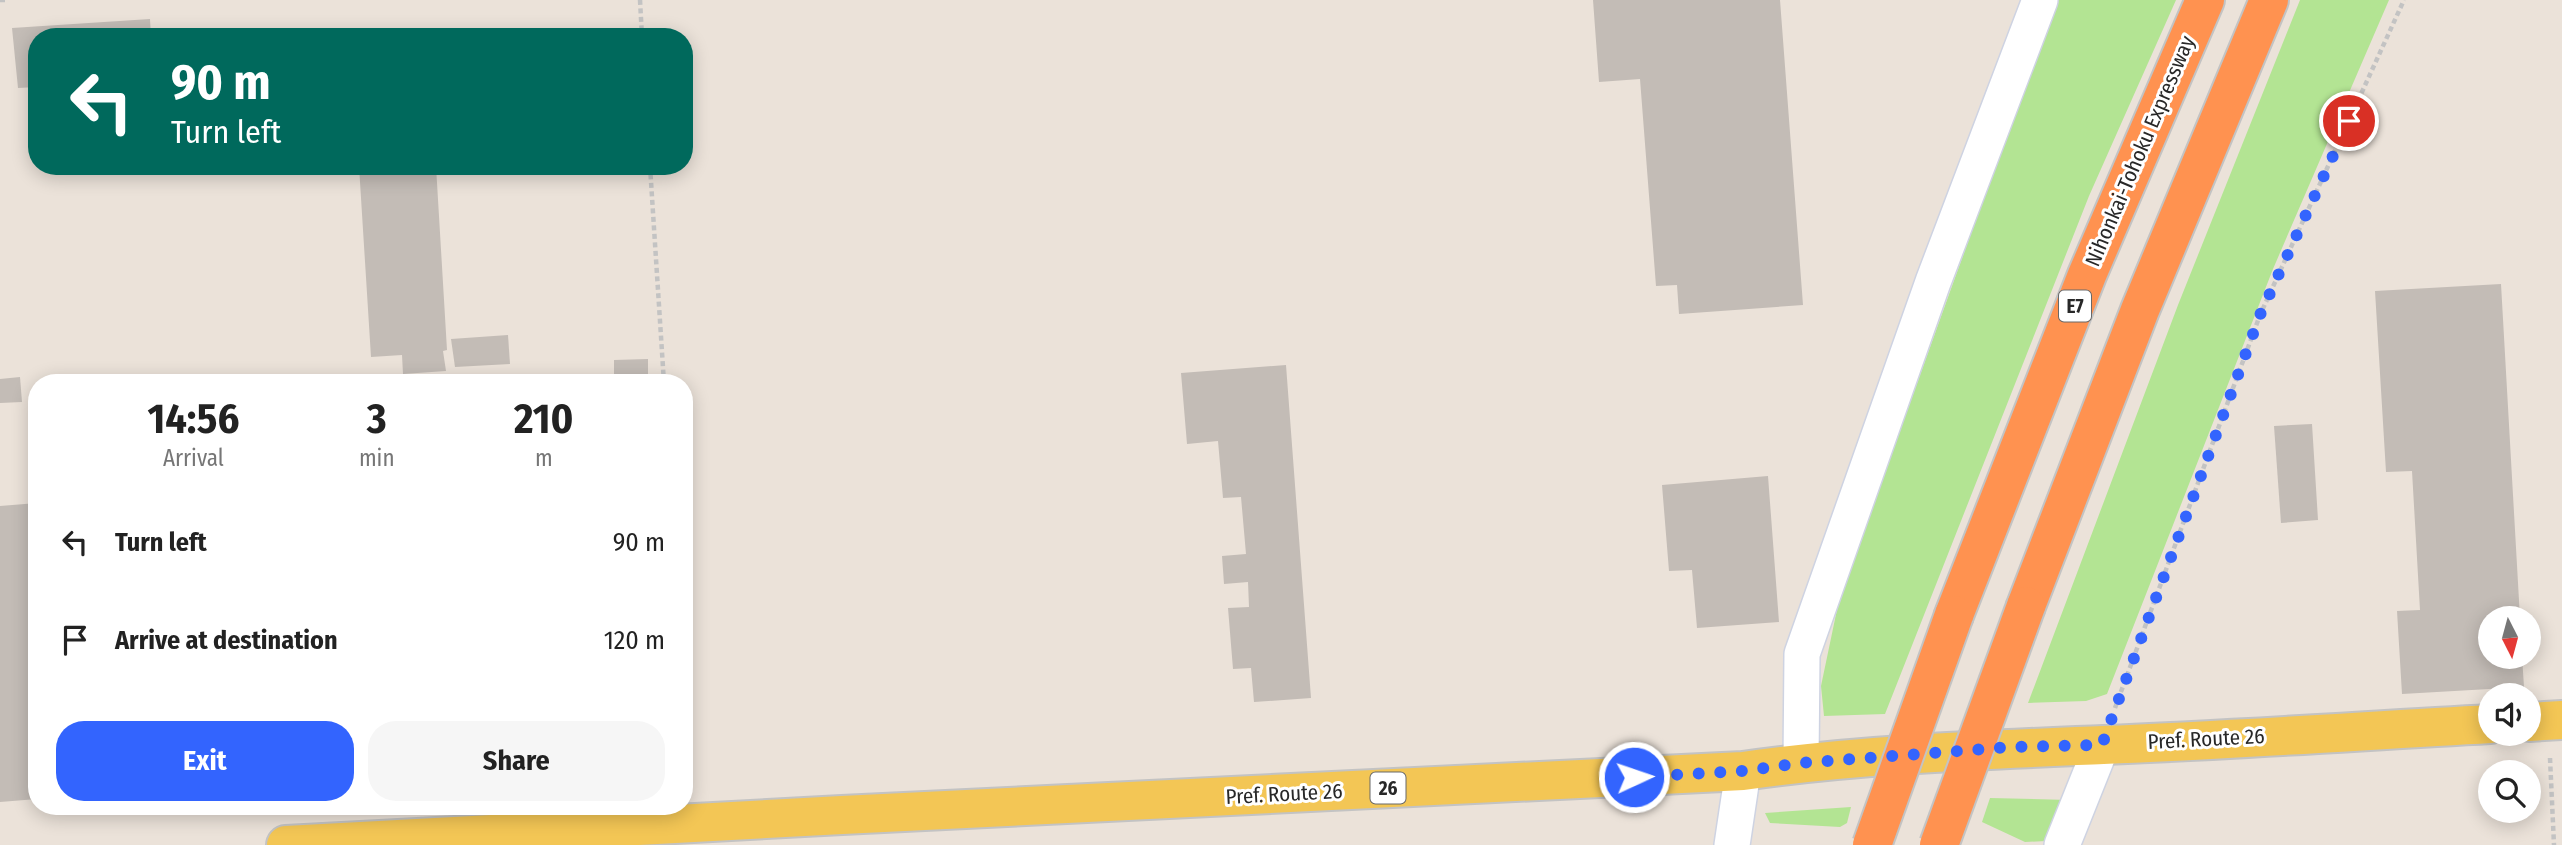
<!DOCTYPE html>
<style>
:root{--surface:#fff;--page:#f6f6f6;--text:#222;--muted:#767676;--accent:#3364fe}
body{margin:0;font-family:"Fira Sans Condensed",sans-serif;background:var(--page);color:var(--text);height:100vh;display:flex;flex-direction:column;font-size:26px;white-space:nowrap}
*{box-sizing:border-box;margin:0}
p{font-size:23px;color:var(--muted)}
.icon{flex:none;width:38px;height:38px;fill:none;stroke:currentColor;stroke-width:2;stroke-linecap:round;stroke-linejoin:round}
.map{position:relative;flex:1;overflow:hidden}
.details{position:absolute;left:28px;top:374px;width:665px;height:441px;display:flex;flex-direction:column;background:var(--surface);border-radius:28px;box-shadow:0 4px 18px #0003}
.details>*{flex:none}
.guide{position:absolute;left:28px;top:28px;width:665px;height:147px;border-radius:28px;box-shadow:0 4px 18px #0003;background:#00695c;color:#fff;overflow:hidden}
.needle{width:46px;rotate:174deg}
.fabs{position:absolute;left:2478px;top:606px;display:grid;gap:14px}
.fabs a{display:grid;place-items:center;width:63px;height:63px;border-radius:50%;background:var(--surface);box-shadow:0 4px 18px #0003;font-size:35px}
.pin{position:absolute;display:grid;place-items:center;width:60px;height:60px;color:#fff;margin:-30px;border:4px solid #fff;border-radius:50%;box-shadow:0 2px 7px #0007}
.me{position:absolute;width:77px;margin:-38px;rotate:87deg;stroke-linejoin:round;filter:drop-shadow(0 0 5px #0008)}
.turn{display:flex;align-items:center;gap:24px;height:147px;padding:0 28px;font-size:32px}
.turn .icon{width:91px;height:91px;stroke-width:2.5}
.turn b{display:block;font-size:49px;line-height:60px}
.eta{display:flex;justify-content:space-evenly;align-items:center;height:119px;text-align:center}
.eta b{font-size:42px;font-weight:700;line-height:49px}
.primary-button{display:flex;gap:14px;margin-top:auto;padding:14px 28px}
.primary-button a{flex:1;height:80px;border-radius:28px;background:var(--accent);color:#fff;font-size:28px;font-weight:700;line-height:80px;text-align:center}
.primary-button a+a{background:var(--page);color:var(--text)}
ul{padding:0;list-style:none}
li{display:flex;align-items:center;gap:21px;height:98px;padding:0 28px}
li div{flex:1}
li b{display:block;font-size:26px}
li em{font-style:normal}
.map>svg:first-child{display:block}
</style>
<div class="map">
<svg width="2562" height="845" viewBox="0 0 2562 845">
<rect width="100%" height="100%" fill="#ebe2d9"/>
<!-- green -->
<g fill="#b3e493">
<path d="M2055,0H2176L2089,196L1885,714L1824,716L1821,686L1839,600Z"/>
<path d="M2300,0H2389L2273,269L2107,694L2086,701L2028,703L2178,305Z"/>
<path d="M1990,798L2069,800L2046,841L2025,842L1982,822Z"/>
<path d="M1851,807L1847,823L1840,827L1770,823L1765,813Z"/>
</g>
<!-- building -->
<g fill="#c3bcb6">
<path d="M1593,0H1780L1803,305L1679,314L1677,285L1656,286L1640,79L1599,82Z"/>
<path d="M150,19L151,37H37V87L18,88L12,28Z"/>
<path d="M359,166H436L447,350L443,351L446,371L403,374L402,355L371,357Z"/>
<path d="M2501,284L2520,618H2490V656H2522L2524,687L2402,694L2397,611L2420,610L2412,471L2386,472L2375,291Z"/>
<path d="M508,335L510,364L455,367L451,339Z"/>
<path d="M648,359V383H614V360Z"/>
<path d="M1286,365L1311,698L1254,702L1251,668L1233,669L1228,608L1249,607L1248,582L1224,584L1222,556L1246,554L1241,497L1223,498L1218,441L1187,444L1181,373Z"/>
<path d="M20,377L22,402L0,403V379Z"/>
<path d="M2312,424L2318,520L2281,523L2274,426Z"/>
<path d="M1768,476L1779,622L1697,628L1692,570L1669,571L1662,485Z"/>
<path d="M37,503V799L0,802V506Z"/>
</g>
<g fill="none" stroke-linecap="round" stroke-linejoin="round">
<!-- minor casing -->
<g stroke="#ced3e2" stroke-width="38">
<g id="minor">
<path d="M1801,763L1802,654L1933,282L2040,0"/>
<path d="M1732,845L1743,771"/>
<path d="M2062,845L2102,745"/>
</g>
</g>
<!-- primary casing -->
<g stroke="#c3c3c3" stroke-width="42">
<g id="primary">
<path d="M2529,722L2562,720"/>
<path d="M286,845L842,815L1743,771C1862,754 1983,750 2103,745C2232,740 2361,731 2490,724"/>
</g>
</g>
<!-- motorway casing -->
<g stroke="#c3c3c3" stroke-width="42">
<g id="motorway">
<path d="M2026,606L2140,310L2269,0"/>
<path d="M1954,615L2087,275L2205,0"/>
</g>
</g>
<!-- path -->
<g stroke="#c3c3c3" stroke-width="4.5" stroke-dasharray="5 3.5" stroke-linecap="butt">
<path d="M0,0H7"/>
<path d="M640,0L642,37"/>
<path d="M650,166L664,383"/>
<path d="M684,700L690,785"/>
<path d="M2115,708L2260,315L2404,0"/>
<path d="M2550,758L2554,845"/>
</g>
<!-- minor -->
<use href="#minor" stroke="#fff" stroke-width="35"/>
<!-- primary -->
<use href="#primary" stroke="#f3c655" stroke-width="38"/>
<!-- motorway -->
<use href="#motorway" stroke="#ff9250" stroke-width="38"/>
<!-- motorway-bridge casing -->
<g stroke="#c3c3c3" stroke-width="42" stroke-linecap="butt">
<g id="motorway-bridge">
<path d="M1872,845L1954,615"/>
<path d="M1939,845L2026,606"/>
</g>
</g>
<!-- motorway-bridge -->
<use href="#motorway-bridge" stroke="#ff9250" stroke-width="38"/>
</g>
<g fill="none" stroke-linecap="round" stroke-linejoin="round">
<!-- route -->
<path stroke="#3364fe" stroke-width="12" stroke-dasharray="0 21.6" d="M1634,777L1743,771L1801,763L2011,747L2102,745L2260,315L2349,121"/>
</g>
<g text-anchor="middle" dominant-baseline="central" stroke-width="6" stroke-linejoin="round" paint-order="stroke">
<!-- shield labels -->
<g fill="#fff" stroke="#686868" stroke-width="2">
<rect x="2059" y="290.5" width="32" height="31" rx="5"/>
<rect x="1370.5" y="772.5" width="35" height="31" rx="5"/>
</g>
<g font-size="19" font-weight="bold" fill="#282828">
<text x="2075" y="306">E7</text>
<text x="1388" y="788">26</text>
</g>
<!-- street labels -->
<g font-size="21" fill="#282828" stroke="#fff">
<text transform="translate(2140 151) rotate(-67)">Nihonkai-Tohoku Expressway</text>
<text transform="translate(2206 739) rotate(-3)">Pref. Route 26</text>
<text transform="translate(1284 794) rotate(-3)">Pref. Route 26</text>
</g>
</g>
</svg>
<div class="fabs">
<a><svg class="needle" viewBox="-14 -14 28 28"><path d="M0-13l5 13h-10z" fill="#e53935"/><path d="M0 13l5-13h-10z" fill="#767676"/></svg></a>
<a><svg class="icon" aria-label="sound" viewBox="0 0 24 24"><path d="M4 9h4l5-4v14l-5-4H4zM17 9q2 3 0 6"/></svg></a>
<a><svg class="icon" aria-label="search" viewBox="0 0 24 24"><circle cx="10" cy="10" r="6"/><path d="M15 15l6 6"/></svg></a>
</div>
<div class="pin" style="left:2349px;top:121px;background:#d93025"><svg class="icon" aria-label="arrive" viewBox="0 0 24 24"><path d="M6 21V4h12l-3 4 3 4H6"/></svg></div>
<svg class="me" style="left:1634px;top:777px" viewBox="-20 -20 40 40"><circle r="17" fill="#3364fe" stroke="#fff" stroke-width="3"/><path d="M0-11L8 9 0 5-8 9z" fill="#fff"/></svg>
<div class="guide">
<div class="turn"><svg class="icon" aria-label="left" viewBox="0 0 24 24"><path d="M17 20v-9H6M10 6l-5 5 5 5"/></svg><div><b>90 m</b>Turn left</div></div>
</div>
<section class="details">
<div class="eta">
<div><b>14:56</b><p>Arrival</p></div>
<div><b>3</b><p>min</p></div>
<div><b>210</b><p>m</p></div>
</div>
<ul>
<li><svg class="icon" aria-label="left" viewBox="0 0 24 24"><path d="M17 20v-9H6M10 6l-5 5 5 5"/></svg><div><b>Turn left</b></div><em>90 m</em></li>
<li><svg class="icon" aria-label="arrive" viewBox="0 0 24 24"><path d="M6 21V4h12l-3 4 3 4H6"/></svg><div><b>Arrive at destination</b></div><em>120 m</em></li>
</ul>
<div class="primary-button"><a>Exit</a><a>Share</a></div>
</section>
</div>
